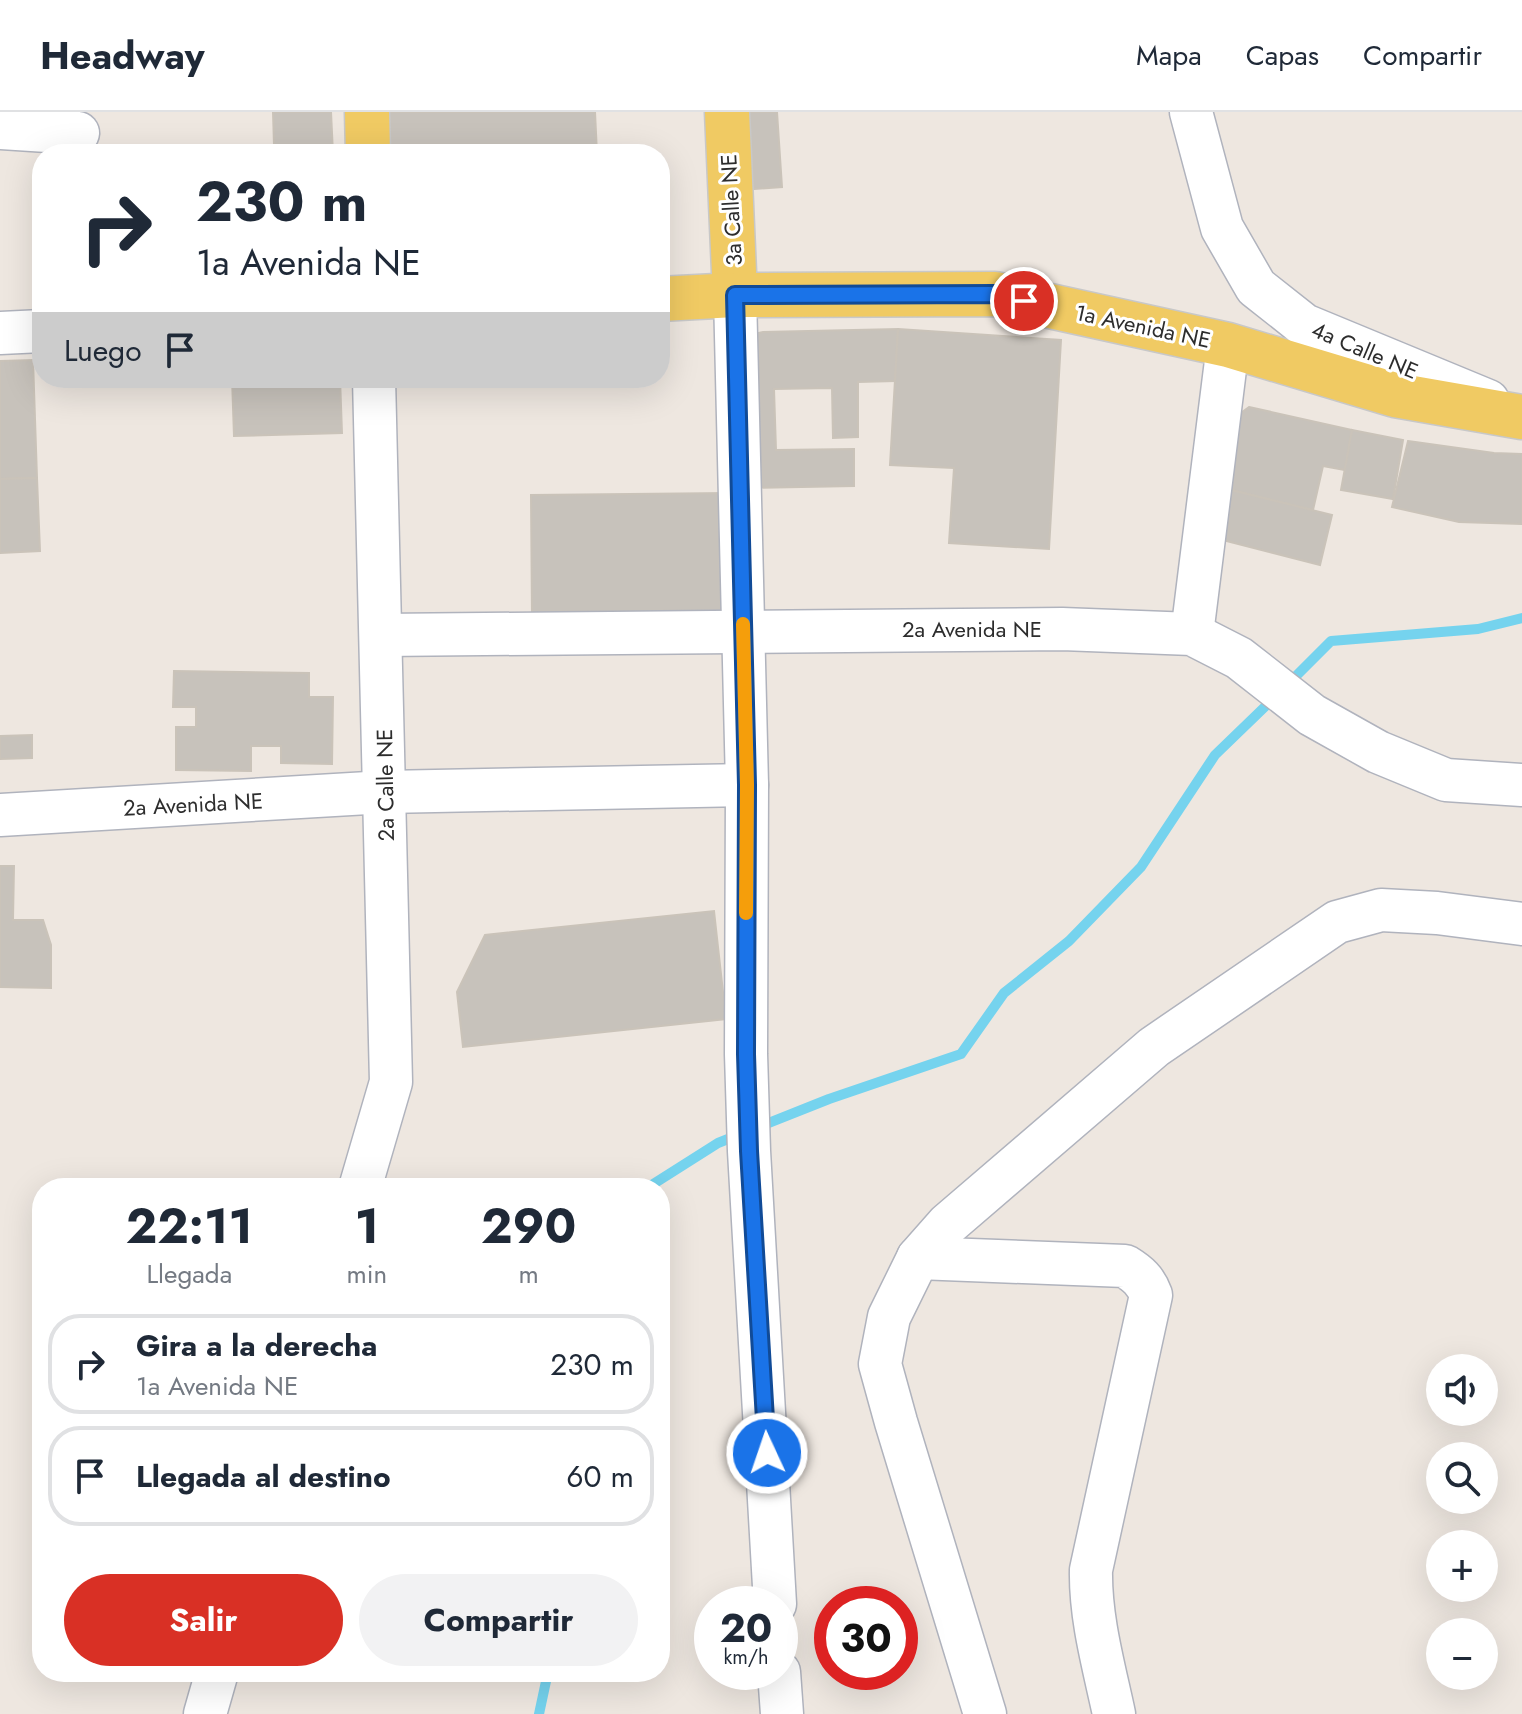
<!DOCTYPE html>
<html lang="es">
<meta charset="utf-8">
<style>
:root{--surface:#fff;--page:#f2f2f3;--text:#1f2937;--muted:#747a83;--line:#e0e1e3;--accent:#d93025}
body{margin:0;font-family:Jost,sans-serif;background:var(--page);color:var(--text);height:100vh;display:flex;flex-direction:column;font-size:30px;white-space:nowrap}
*{box-sizing:border-box;margin:0}
p{font-size:26px;color:var(--muted)}
.icon{flex:none;width:44px;height:44px;fill:none;stroke:currentColor;stroke-width:2;stroke-linecap:round;stroke-linejoin:round}
.map{position:relative;flex:1;overflow:hidden}
.side{position:absolute;left:32px;top:1066px;width:638px;height:504px;display:flex;flex-direction:column;background:var(--surface);border-radius:32px;box-shadow:0 8px 32px #0002}
.side>*{flex:none}
.hud{position:absolute;left:32px;top:32px;width:638px;height:244px;border-radius:32px;box-shadow:0 8px 32px #0002;background:#fff;color:var(--text);overflow:hidden}
.controls{position:absolute;left:1426px;top:1242px;display:grid;gap:16px}
.controls a{display:grid;place-items:center;width:72px;height:72px;border-radius:50%;background:var(--surface);box-shadow:0 8px 32px #0002;font-size:40px}
.speed{position:absolute;left:694px;top:1474px;display:flex;gap:16px;font-size:40px;font-weight:700;text-align:center}
.speed>*{display:grid;place-content:center;width:104px;height:104px;border-radius:50%;background:var(--surface);box-shadow:0 8px 32px #0002;line-height:1}
.speed small{font-size:20px;font-weight:400}
.speed .limit{border:12px solid #d22;background:#fff;color:#111}
.pin{position:absolute;display:grid;place-items:center;width:68px;height:68px;color:#fff;margin:-34px;border:4px solid #fff;border-radius:50%;box-shadow:0 2px 8px #0007}
.me{position:absolute;width:88px;margin:-44px;rotate:357deg;stroke-linejoin:round;filter:drop-shadow(0 0 6px #0008)}
.turn{display:flex;align-items:center;gap:28px;height:168px;padding:0 32px;font-size:36px}
.turn .icon{width:104px;height:104px;stroke-width:2.5}
.turn b{display:block;font-size:56px;line-height:68px}
.then{display:flex;align-items:center;height:76px;padding:0 32px;background:#0003;gap:16px;font-size:30px}
.eta{display:flex;justify-content:space-evenly;align-items:center;height:136px;text-align:center}
.eta b{font-size:48px;font-weight:700;line-height:56px}
.action{display:flex;gap:16px;margin-top:auto;padding:16px 32px}
.action a{flex:1;height:92px;border-radius:48px;background:var(--accent);color:#fff;font-size:32px;font-weight:700;line-height:92px;text-align:center}
.action a+a{background:var(--page);color:var(--text)}
ul{padding:0;list-style:none}
li{display:flex;align-items:center;gap:24px;height:100px;margin:0 16px 12px;padding:0 16px;border:4px solid var(--line);border-radius:32px}
li div{flex:1}
li b{display:block;font-size:30px}
li em{font-style:normal}
header{display:flex;align-items:center;gap:48px;box-sizing:border-box;height:112px;padding:0 40px;background:var(--surface);border-bottom:2px solid var(--line)}
header strong{font-size:38px}
nav{display:flex;gap:44px;margin-inline-start:auto;font-size:28px}
.map>svg:first-child{display:block}
</style>
<header>
<strong>Headway</strong>
<nav><a>Mapa</a><a>Capas</a><a>Compartir</a></nav>
</header>
<div class="map">
<svg width="1522" height="1602" viewBox="0 0 1522 1602">
<rect width="100%" height="100%" fill="#eee7e0"/>
<g fill="none" stroke-linecap="round" stroke-linejoin="round">
<!-- stream -->
<g stroke="#75d3ee" stroke-width="10">
<path d="M1286,574L1331,529L1478,517L1522,506"/>
<path d="M756,1016L829,987L961,942L1004,881L1069,829L1141,755L1215,643L1275,585"/>
<path d="M647,1076L718,1031L738,1023"/>
<path d="M539,1602L548,1560"/>
</g>
</g>
<!-- building -->
<g fill="#c7c2bb" stroke="#cac3b9" stroke-width="2">
<path d="M273,0H331L333,42H222V36L274,33Z"/>
<path d="M376,0H595L597,42H378Z"/>
<path d="M737,0H777L782,75L742,78Z"/>
<path d="M898,217L895,269L858,270V325L833,326L832,276L774,277L776,338L854,337V374L743,376L749,223L763,220Z"/>
<path d="M898,217L1061,228L1049,437L949,431L954,356L890,353Z"/>
<path d="M33,248L37,366L0,367V249Z"/>
<path d="M232,266H340L342,321L234,324Z"/>
<path d="M1249,295L1352,318L1345,358L1323,354L1313,398L1223,376L1238,303Z"/>
<path d="M1352,318L1403,328L1393,387L1341,378Z"/>
<path d="M1408,329L1494,341L1522,342V412L1459,410L1392,395Z"/>
<path d="M37,366L40,439L0,441V367Z"/>
<path d="M1223,376L1332,403L1320,453L1211,425Z"/>
<path d="M728,381L730,504L532,505L531,383Z"/>
<path d="M174,559L309,561V585H333L332,652L281,651V634H251V659L176,658V615H196V595H173Z"/>
<path d="M32,623V646L0,647V624Z"/>
<path d="M0,754H14L13,808H43L51,833V876L0,875Z"/>
<path d="M714,799L726,907L463,935L457,880L485,823Z"/>
</g>
<g fill="none" stroke-linecap="round" stroke-linejoin="round">
<!-- minor casing -->
<g stroke="#b0b3bd" stroke-width="45">
<g id="minor">
<path d="M1191,0L1222,116L1256,175L1304,213L1488,289"/>
<path d="M0,16L78,21"/>
<path d="M735,183L747,673L746,942L749,1039L775,1492"/>
<path d="M0,221L42,219"/>
<path d="M1192,522L1228,233"/>
<path d="M381,523L1062,517L1192,522L1239,546L1312,603L1378,640L1446,668L1522,673"/>
<path d="M0,703L385,680L747,673"/>
<path d="M360,1076L391,970L374,266"/>
<path d="M918,1146L1125,1154C1138,1162 1146,1169 1151,1183L1091,1458C1090,1506 1104,1555 1114,1602"/>
<path d="M779,1560L782,1602"/>
<path d="M205,1602L217,1560"/>
<path d="M985,1602L896,1310L880,1252L889,1205L918,1146L948,1112L1154,935L1337,810L1381,798L1437,801L1522,812"/>
</g>
</g>
<!-- major casing -->
<g stroke="#c8c8c8" stroke-width="47">
<g id="major">
<path d="M367,0L368,42"/>
<path d="M727,0L735,183"/>
<path d="M660,187L735,183L995,182L1228,233L1395,283L1522,305"/>
</g>
</g>
<!-- minor -->
<use href="#minor" stroke="#fff" stroke-width="42"/>
<!-- major -->
<use href="#major" stroke="#f0ca63" stroke-width="44"/>
</g>
<g fill="none" stroke-linecap="round" stroke-linejoin="round">
<!-- route casing -->
<g stroke="#114b97" stroke-width="20">
<path id="route" d="M767,1341L749,1039L746,942L747,673L735,183L995,182L1024,189"/>
</g>
<!-- route -->
<use href="#route" stroke="#1a73e8" stroke-width="14"/>
<!-- slow -->
<path stroke="#f59e0b" stroke-width="14" d="M743,512L747,673L746,801"/>
</g>
<g text-anchor="middle" dominant-baseline="central" stroke-width="6" stroke-linejoin="round" paint-order="stroke">
<!-- street labels -->
<g font-size="22" fill="#2d2d2d" stroke="#fff">
<text transform="translate(731 98) rotate(-93)">3a Calle NE</text>
<text transform="translate(1143 214) rotate(12)">1a Avenida NE</text>
<text transform="translate(1365 238) rotate(23)">4a Calle NE</text>
<text x="972" y="517">2a Avenida NE</text>
<text transform="translate(385 673) rotate(-91)">2a Calle NE</text>
<text transform="translate(193 692) rotate(-3)">2a Avenida NE</text>
</g>
</g>
</svg>
<div class="controls">
<a><svg class="icon" aria-label="sound" viewBox="0 0 24 24"><path d="M4 9h4l5-4v14l-5-4H4zM17 9q2 3 0 6"/></svg></a>
<a><svg class="icon" aria-label="search" viewBox="0 0 24 24"><circle cx="10" cy="10" r="6"/><path d="M15 15l6 6"/></svg></a>
<a>+</a>
<a>−</a>
</div>
<div class="speed"><div>20<small>km/h</small></div><div class="limit">30</div></div>
<div class="pin" style="left:1024px;top:189px;background:#d93025"><svg class="icon" aria-label="arrive" viewBox="0 0 24 24"><path d="M6 21V4h12l-3 4 3 4H6"/></svg></div>
<svg class="me" style="left:767px;top:1341px" viewBox="-20 -20 40 40"><circle r="17" fill="#1a73e8" stroke="#fff" stroke-width="3"/><path d="M0-11L8 9 0 5-8 9z" fill="#fff"/></svg>
<div class="hud">
<div class="turn"><svg class="icon" aria-label="right" viewBox="0 0 24 24"><path d="M7 20v-9h11M14 6l5 5-5 5"/></svg><div><b>230 m</b>1a Avenida NE</div></div>
<div class="then">Luego<svg class="icon" aria-label="arrive" viewBox="0 0 24 24"><path d="M6 21V4h12l-3 4 3 4H6"/></svg></div>
</div>
<section class="side">
<div class="eta">
<div><b>22:11</b><p>Llegada</p></div>
<div><b>1</b><p>min</p></div>
<div><b>290</b><p>m</p></div>
</div>
<ul>
<li><svg class="icon" aria-label="right" viewBox="0 0 24 24"><path d="M7 20v-9h11M14 6l5 5-5 5"/></svg><div><b>Gira a la derecha</b><p>1a Avenida NE</p></div><em>230 m</em></li>
<li><svg class="icon" aria-label="arrive" viewBox="0 0 24 24"><path d="M6 21V4h12l-3 4 3 4H6"/></svg><div><b>Llegada al destino</b></div><em>60 m</em></li>
</ul>
<div class="action"><a>Salir</a><a>Compartir</a></div>
</section>
</div>
